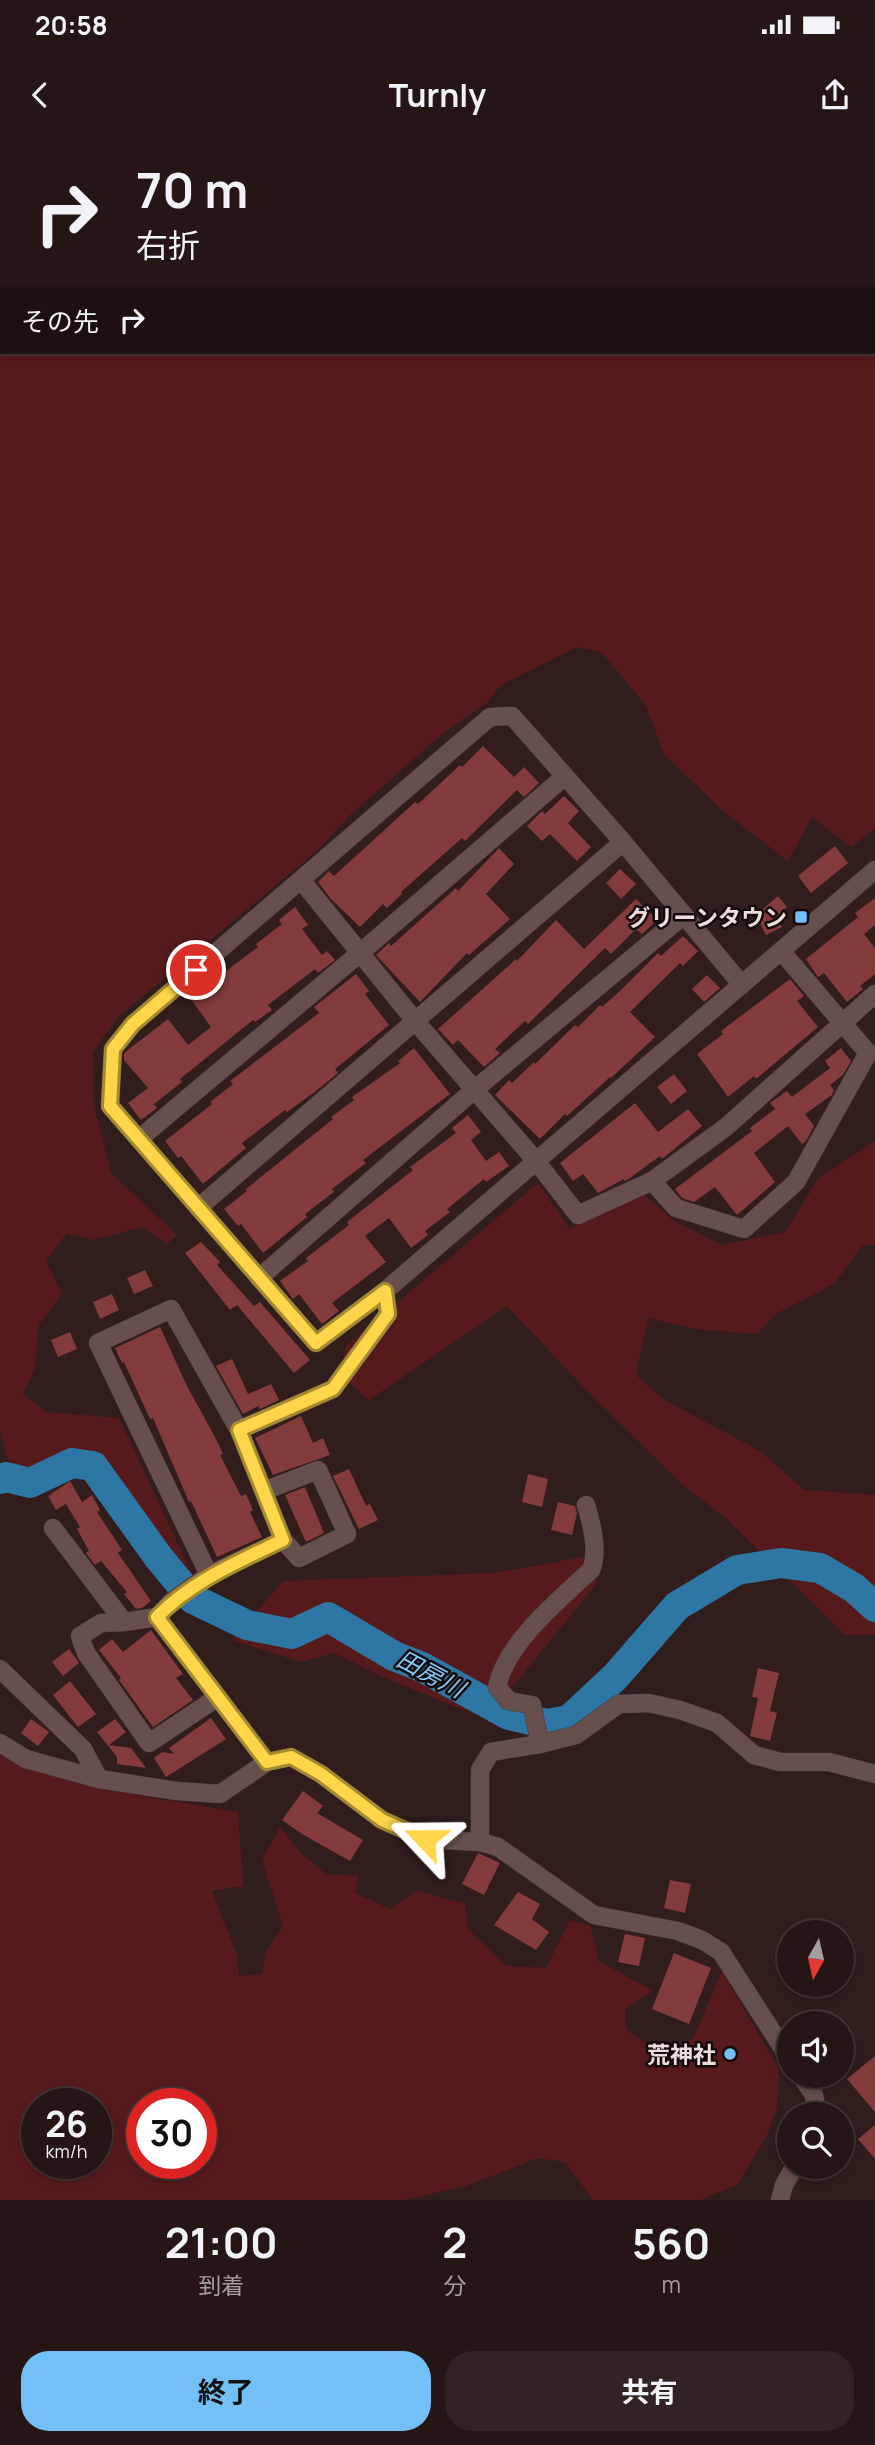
<!DOCTYPE html>
<html lang="ja">
<meta charset="utf-8">
<style>
:root{--surface:#251615;--page:#312322;--text:#f1f3f6;--muted:#a39fa0;--line:#423534;--accent:#73c0f6}
body{margin:0;font-family:Manrope,"Noto Sans JP",sans-serif;background:var(--page);color:var(--text);height:100vh;display:flex;flex-direction:column;font-size:26px;white-space:nowrap}
*{box-sizing:border-box;margin:0}
p{font-size:23px;color:var(--muted)}
.icon{flex:none;width:38px;height:38px;fill:none;stroke:currentColor;stroke-width:2;stroke-linecap:round;stroke-linejoin:round}
.map{position:relative;height:2060px;overflow:hidden}
.panel{display:flex;flex-direction:column;background:var(--surface);flex:1}
.panel>*{flex:none}
.hud{position:absolute;left:0px;top:0px;width:875px;height:214px;box-shadow:0 4px 10px #0003,0 0 0 2px var(--line);background:#251615;color:var(--text);overflow:hidden}
.needle{width:46px;rotate:188deg}
.controls{position:absolute;left:777px;top:1780px;display:grid;gap:14px}
.controls a{display:grid;place-items:center;width:77px;height:77px;border-radius:50%;background:var(--surface);box-shadow:0 4px 10px #0003,0 0 0 2px var(--line);font-size:35px}
.speed{position:absolute;left:21px;top:1948px;display:flex;gap:14px;font-size:35px;font-weight:700;text-align:center}
.speed>*{display:grid;place-content:center;width:91px;height:91px;border-radius:50%;background:var(--surface);box-shadow:0 4px 10px #0003,0 0 0 2px var(--line);line-height:1}
.speed small{font-size:18px;font-weight:400}
.speed .limit{border:10px solid #d22;background:#fff;color:#111}
.pin{position:absolute;display:grid;place-items:center;width:60px;height:60px;color:#fff;margin:-30px;border:4px solid #fff;border-radius:50%;box-shadow:0 2px 7px #0007}
.me{position:absolute;width:77px;margin:-38px;rotate:293deg;stroke-linejoin:round;filter:drop-shadow(0 0 5px #0008)}
.turn{display:flex;align-items:center;gap:24px;height:147px;padding:0 21px;font-size:32px}
.turn .icon{width:91px;height:91px;stroke-width:2.5}
.turn b{display:block;font-size:49px;line-height:60px}
.then{display:flex;align-items:center;height:66px;padding:0 21px;background:#0003;gap:14px;font-size:26px}
.eta{display:flex;justify-content:space-evenly;align-items:center;height:119px;text-align:center}
.eta b{font-size:42px;font-weight:700;line-height:49px}
.primary-button{display:flex;gap:14px;margin-top:auto;padding:14px 21px}
.primary-button a{flex:1;height:80px;border-radius:28px;background:var(--accent);color:#111;font-size:28px;font-weight:700;line-height:80px;text-align:center}
.primary-button a+a{background:var(--page);color:var(--text)}
.status{display:flex;justify-content:space-between;align-items:center;height:49px;padding:0 35px;background:var(--surface);direction:ltr}
.status svg{height:19px;fill:currentColor}
header{display:flex;justify-content:space-between;align-items:center;height:91px;padding:0 21px;background:var(--surface);font-size:32px;font-weight:700}
.map>svg:first-child{display:block}
</style>
<div class="status"><b>20:58</b><svg viewBox="0 0 49 12"><path d="M0 12V9h3v3zM5 12V6h3v6zM10 12V3h3v9zM15 12V0h3v12zM26 1h20v11H26zM47 4h2v5h-2z"/></svg></div>
<header><svg class="icon" aria-label="back" viewBox="0 0 24 24"><path d="M15 5l-7 7 7 7"/></svg>Turnly<svg class="icon" aria-label="share" viewBox="0 0 24 24"><path d="M12 15V3M7 8l5-5 5 5M5 13v7h14v-7"/></svg></header>
<div class="map">
<svg width="875" height="2060" viewBox="0 0 875 2060">
<rect width="100%" height="100%" fill="#311d1c"/>
<!-- green -->
<g fill="#561a1c" fill-rule="evenodd">
<path d="M0,0H875V689L851,707L812,677L788,721L722,670L664,614L645,564L601,512L577,507L501,545L487,563L442,594L350,675L318,710L118,877L93,912L94,966L111,1033L177,1095L167,1104L143,1087L93,1100L67,1093L46,1121L62,1154L39,1185L34,1231L23,1254L46,1272L119,1278L192,1434L164,1438L95,1325L76,1313L22,1332L8,1319L0,1291ZM2,2H873V212H2Z"/>
<path d="M875,1001V1105H863L834,1144L776,1174L757,1194L695,1189L648,1178L636,1235L663,1259L760,1311L804,1350L875,1355V1495H845L728,1380L682,1344L591,1255L507,1166L369,1260L342,1236L345,1207L538,1043L570,1089L637,1048L673,1080L722,1105L785,1092L819,1038Z"/>
<path d="M583,1417L597,1443L515,1544L464,1570L392,1541L334,1513L300,1522L232,1500L283,1441L494,1433Z"/>
<path d="M0,1613C74,1650 158,1657 238,1672L243,1746L212,1751L237,1816L239,1836L262,1834L265,1814L283,1785L262,1720L280,1687L301,1713L326,1734L358,1736L355,1753L390,1769L417,1751L465,1764L468,1789L506,1826L546,1828L570,1780L590,1785L599,1821L653,1851L625,1869L626,1889C651,1910 664,1910 693,1899L722,1831L779,1929L777,1968L767,1995L737,2045L700,2060H593L565,2022L538,2018L466,2046L405,2060H0ZM37,1964H96V2023H37ZM142,1964H201V2023H142Z"/>
</g>
<g fill="none" stroke-linecap="round" stroke-linejoin="round">
<!-- river -->
<path stroke="#2e76a3" stroke-width="30" d="M0,1339L6,1337L30,1343L72,1323L93,1326L159,1418L193,1459L247,1485L292,1494L328,1477L394,1516L422,1527L509,1575L547,1584L569,1580L615,1537L677,1466L737,1430L781,1423L820,1428L854,1448L875,1467"/>
</g>
<!-- building -->
<g fill="#833b3b">
<path d="M483,606L514,637L524,627L539,643L524,657L517,650L465,701L462,698L401,752L402,754L387,768L383,764L360,787L331,759L318,742L329,731L334,736L415,662L418,664L460,625L462,627Z"/>
<path d="M564,656L579,671L568,683L591,707L577,721L550,694L542,701L527,686L542,671L545,674Z"/>
<path d="M835,706L848,723L811,753L798,736Z"/>
<path d="M499,708L514,724L486,754L510,779L469,815L467,813L420,862L376,815L389,803L391,806L456,748L458,751Z"/>
<path d="M620,729L636,744L621,759L606,743Z"/>
<path d="M778,756L787,767L777,776L782,787L766,795L756,775Z"/>
<path d="M875,758V785L864,794L875,808V834L860,846L863,849L847,862L824,833L818,837L806,819L858,777L855,773Z"/>
<path d="M636,759L657,780L642,794L636,789L611,814L605,808L528,884L525,881L495,909L500,913L484,927L458,900L453,905L438,889L516,819L517,821L556,780L584,809Z"/>
<path d="M295,767L308,785L302,789L322,815L327,811L335,820L318,833L315,829L268,865L272,870L255,882L253,880L180,939L182,942L154,964L157,968L141,980L128,963L148,948L124,920V913L168,879L188,905L211,887L190,858L258,807L256,804L282,784L279,780Z"/>
<path d="M683,796L698,811L683,826L680,823L630,872L655,897L611,938L610,937L567,976L565,974L540,999L495,955L509,940L512,943L534,922L535,924L575,885L578,887L600,865L602,867L621,850L658,813L661,816Z"/>
<path d="M356,834L369,851L365,854L389,885L335,929L338,933L316,951L287,972L285,970L242,1003L246,1008L203,1044L181,1016L178,1018L165,1001L212,964L210,962L233,944L230,941L319,873L314,867Z"/>
<path d="M707,835L720,848L704,862L692,849Z"/>
<path d="M790,839L804,856L797,861L818,887L756,939L754,936L728,957L697,914L723,894L721,891Z"/>
<path d="M414,908L450,954L363,1020L366,1023L332,1049L334,1052L305,1074L307,1077L263,1113L241,1084L238,1086L224,1069L247,1051L246,1049L333,979L331,977L354,960L352,957L400,923L398,921Z"/>
<path d="M841,908L851,921L843,935L830,945L834,950L832,955L805,974L814,986L806,1001L802,1004L788,986L754,1013L775,1042L737,1075L715,1047L694,1062L682,1058L675,1049L752,991L750,988L775,969L770,963L787,951L792,957L830,928L825,921Z"/>
<path d="M674,934L687,951L671,964L657,947Z"/>
<path d="M635,963L658,992L688,969L702,986L662,1019L660,1016L630,1038L625,1041L624,1039L598,1053L583,1034L573,1041L560,1023Z"/>
<path d="M468,975L481,992L471,1000L486,1021L499,1012L509,1026L486,1042L484,1039L447,1069L450,1072L425,1091L428,1095L411,1108L389,1078L365,1096L386,1122L332,1163L339,1171L322,1184L299,1154L293,1159L280,1141L308,1121L306,1118L349,1085L347,1082L413,1030L410,1027L456,993L452,988Z"/>
<path d="M201,1102L220,1122L217,1125L254,1166L260,1162L310,1220L294,1233L237,1165L230,1170L185,1113Z"/>
<path d="M145,1130L153,1146L134,1154L127,1138Z"/>
<path d="M112,1154L119,1170L100,1179L93,1162Z"/>
<path d="M160,1187L187,1246L214,1295L223,1314L220,1315L241,1356L246,1354L253,1370L250,1372L262,1397L217,1417L191,1361L189,1362L153,1278L150,1279L124,1222L122,1223L115,1208Z"/>
<path d="M70,1192L77,1209L58,1217L51,1200Z"/>
<path d="M232,1219L248,1254L271,1244L279,1260L260,1269L258,1266L243,1274L216,1226Z"/>
<path d="M301,1276L313,1303L323,1298L330,1315L273,1335L255,1298Z"/>
<path d="M349,1329L366,1366L370,1364L378,1380L359,1389L333,1336Z"/>
<path d="M528,1334L548,1339L542,1367L522,1362Z"/>
<path d="M70,1341L82,1362L92,1355L100,1370L97,1372L122,1410L118,1413L151,1461L142,1468L136,1469L124,1454L127,1452L101,1421L95,1425L86,1413L89,1411L77,1389L80,1387L66,1364L56,1370L48,1356Z"/>
<path d="M305,1347L324,1393L306,1402L285,1355Z"/>
<path d="M558,1362L575,1366L577,1373L572,1395L551,1390Z"/>
<path d="M151,1490L183,1534L176,1538L193,1560L153,1587L119,1540L121,1538L99,1510L112,1499L123,1512Z"/>
<path d="M69,1509L79,1523L63,1536L52,1522Z"/>
<path d="M758,1528L779,1533L770,1571L777,1573L770,1601L750,1596L758,1558L752,1557Z"/>
<path d="M70,1541L96,1574L78,1587L53,1555Z"/>
<path d="M211,1578L226,1599L166,1637L154,1618L162,1612L174,1614L169,1608Z"/>
<path d="M31,1579L49,1592L38,1606L21,1593Z"/>
<path d="M115,1579L126,1592L109,1605L131,1608L146,1628L117,1624V1617L97,1592Z"/>
<path d="M303,1651L323,1666L317,1673L363,1700L350,1721L302,1694L282,1680Z"/>
<path d="M478,1713L500,1723L484,1755L462,1744Z"/>
<path d="M670,1740L691,1744L685,1773L664,1768Z"/>
<path d="M518,1752L540,1764L532,1779L549,1792L536,1810L494,1785Z"/>
<path d="M625,1794L645,1798L639,1826L618,1822Z"/>
<path d="M674,1813L711,1828L689,1884L652,1869Z"/>
<path d="M875,1916V1972L847,1939Z"/>
<path d="M875,1985V2019L858,1999Z"/>
</g>
<g fill="none" stroke-linecap="round" stroke-linejoin="round">
<!-- street casing -->
<g stroke="#4b3b3a" stroke-width="19">
<g id="street">
<path d="M301,740L416,882L536,1021L578,1075L652,1041L676,1068L744,1089L796,1042L868,913"/>
<path d="M782,812L868,913"/>
<path d="M742,845L623,702L512,576L490,577L133,884L113,909L110,966L316,1203L385,1151L875,730"/>
<path d="M139,999L360,813L564,637"/>
<path d="M652,1041L726,987L875,854"/>
<path d="M198,1068L623,702"/>
<path d="M259,1138L474,950L684,775"/>
<path d="M239,1290L333,1249L388,1174L385,1151"/>
<path d="M264,1351L318,1330L347,1394L299,1418L283,1400"/>
<path d="M53,1388L124,1482L157,1477L172,1461L209,1435L283,1400L239,1290L171,1169L98,1203L209,1435"/>
<path d="M157,1477L267,1622"/>
<path d="M124,1482L101,1483L80,1496L86,1513L149,1603L218,1557"/>
<path d="M0,1529L83,1609L99,1639"/>
<path d="M0,1603L26,1619L99,1639L177,1651L220,1654L267,1622L291,1617L321,1634L382,1680L425,1699L480,1702L498,1707L594,1775L678,1791L702,1800L721,1812L789,1918"/>
<path d="M540,1604L532,1565L509,1561L497,1547C506,1503 559,1460 591,1430C599,1411 592,1384 586,1365"/>
<path d="M480,1702V1630L491,1612L540,1604L576,1595L619,1564L649,1563L680,1570L717,1583L754,1615L780,1622H829L875,1634"/>
<path d="M801,1936L814,1955L817,1974"/>
<path d="M780,2060L784,2045L795,2026"/>
</g>
</g>
<!-- street -->
<use href="#street" stroke="#674f4e" stroke-width="18"/>
</g>
<g fill="none" stroke-linecap="round" stroke-linejoin="round">
<!-- route casing -->
<g stroke="#a68a30" stroke-width="18">
<path id="route" d="M196,830L133,884L113,909L110,966L316,1203L385,1151L388,1174L333,1249L239,1290L283,1400C238,1422 192,1441 157,1477L267,1622L291,1617L321,1634L382,1680L425,1699"/>
</g>
<!-- route -->
<use href="#route" stroke="#ffd54a" stroke-width="12"/>
</g>
<!-- markers -->
<g fill="#73c0f6" stroke="#130a09" stroke-width="2.5">
<rect x="794" y="770" width="14" height="14" rx="3.5"/>
<circle cx="730" cy="1914" r="7"/>
</g>
<g text-anchor="middle" dominant-baseline="central" stroke-width="5" stroke-linejoin="round" paint-order="stroke">
<!-- poi labels -->
<g font-size="23" font-weight="bold" fill="#eddedd" stroke="#130a09" text-anchor="end">
<text x="787" y="777">グリーンタウン</text>
<text x="716" y="1914">荒神社</text>
</g>
<!-- water labels -->
<g font-size="24" font-style="italic" fill="#80cafd" stroke="#130a09">
<text transform="translate(431 1533) rotate(28)">田房川</text>
</g>
</g>
</svg>
<div class="controls">
<a><svg class="needle" viewBox="-14 -14 28 28"><path d="M0-13l5 13h-10z" fill="#e53935"/><path d="M0 13l5-13h-10z" fill="#a39fa0"/></svg></a>
<a><svg class="icon" aria-label="sound" viewBox="0 0 24 24"><path d="M4 9h4l5-4v14l-5-4H4zM17 9q2 3 0 6"/></svg></a>
<a><svg class="icon" aria-label="search" viewBox="0 0 24 24"><circle cx="10" cy="10" r="6"/><path d="M15 15l6 6"/></svg></a>
</div>
<div class="speed"><div>26<small>km/h</small></div><div class="limit">30</div></div>
<div class="pin" style="left:196px;top:830px;background:#d93025"><svg class="icon" aria-label="arrive" viewBox="0 0 24 24"><path d="M6 21V4h12l-3 4 3 4H6"/></svg></div>
<svg class="me" style="left:425px;top:1699px" viewBox="-20 -20 40 40"><path d="M0-17L14 15 0 8-14 15z" fill="#ffd54a" stroke="#fff" stroke-width="4"/></svg>
<div class="hud">
<div class="turn"><svg class="icon" aria-label="right" viewBox="0 0 24 24"><path d="M7 20v-9h11M14 6l5 5-5 5"/></svg><div><b>70 m</b>右折</div></div>
<div class="then">その先<svg class="icon" aria-label="right" viewBox="0 0 24 24"><path d="M7 20v-9h11M14 6l5 5-5 5"/></svg></div>
</div>
</div>
<section class="panel">
<div class="eta">
<div><b>21:00</b><p>到着</p></div>
<div><b>2</b><p>分</p></div>
<div><b>560</b><p>m</p></div>
</div>
<div class="primary-button"><a>終了</a><a>共有</a></div>
</section>
